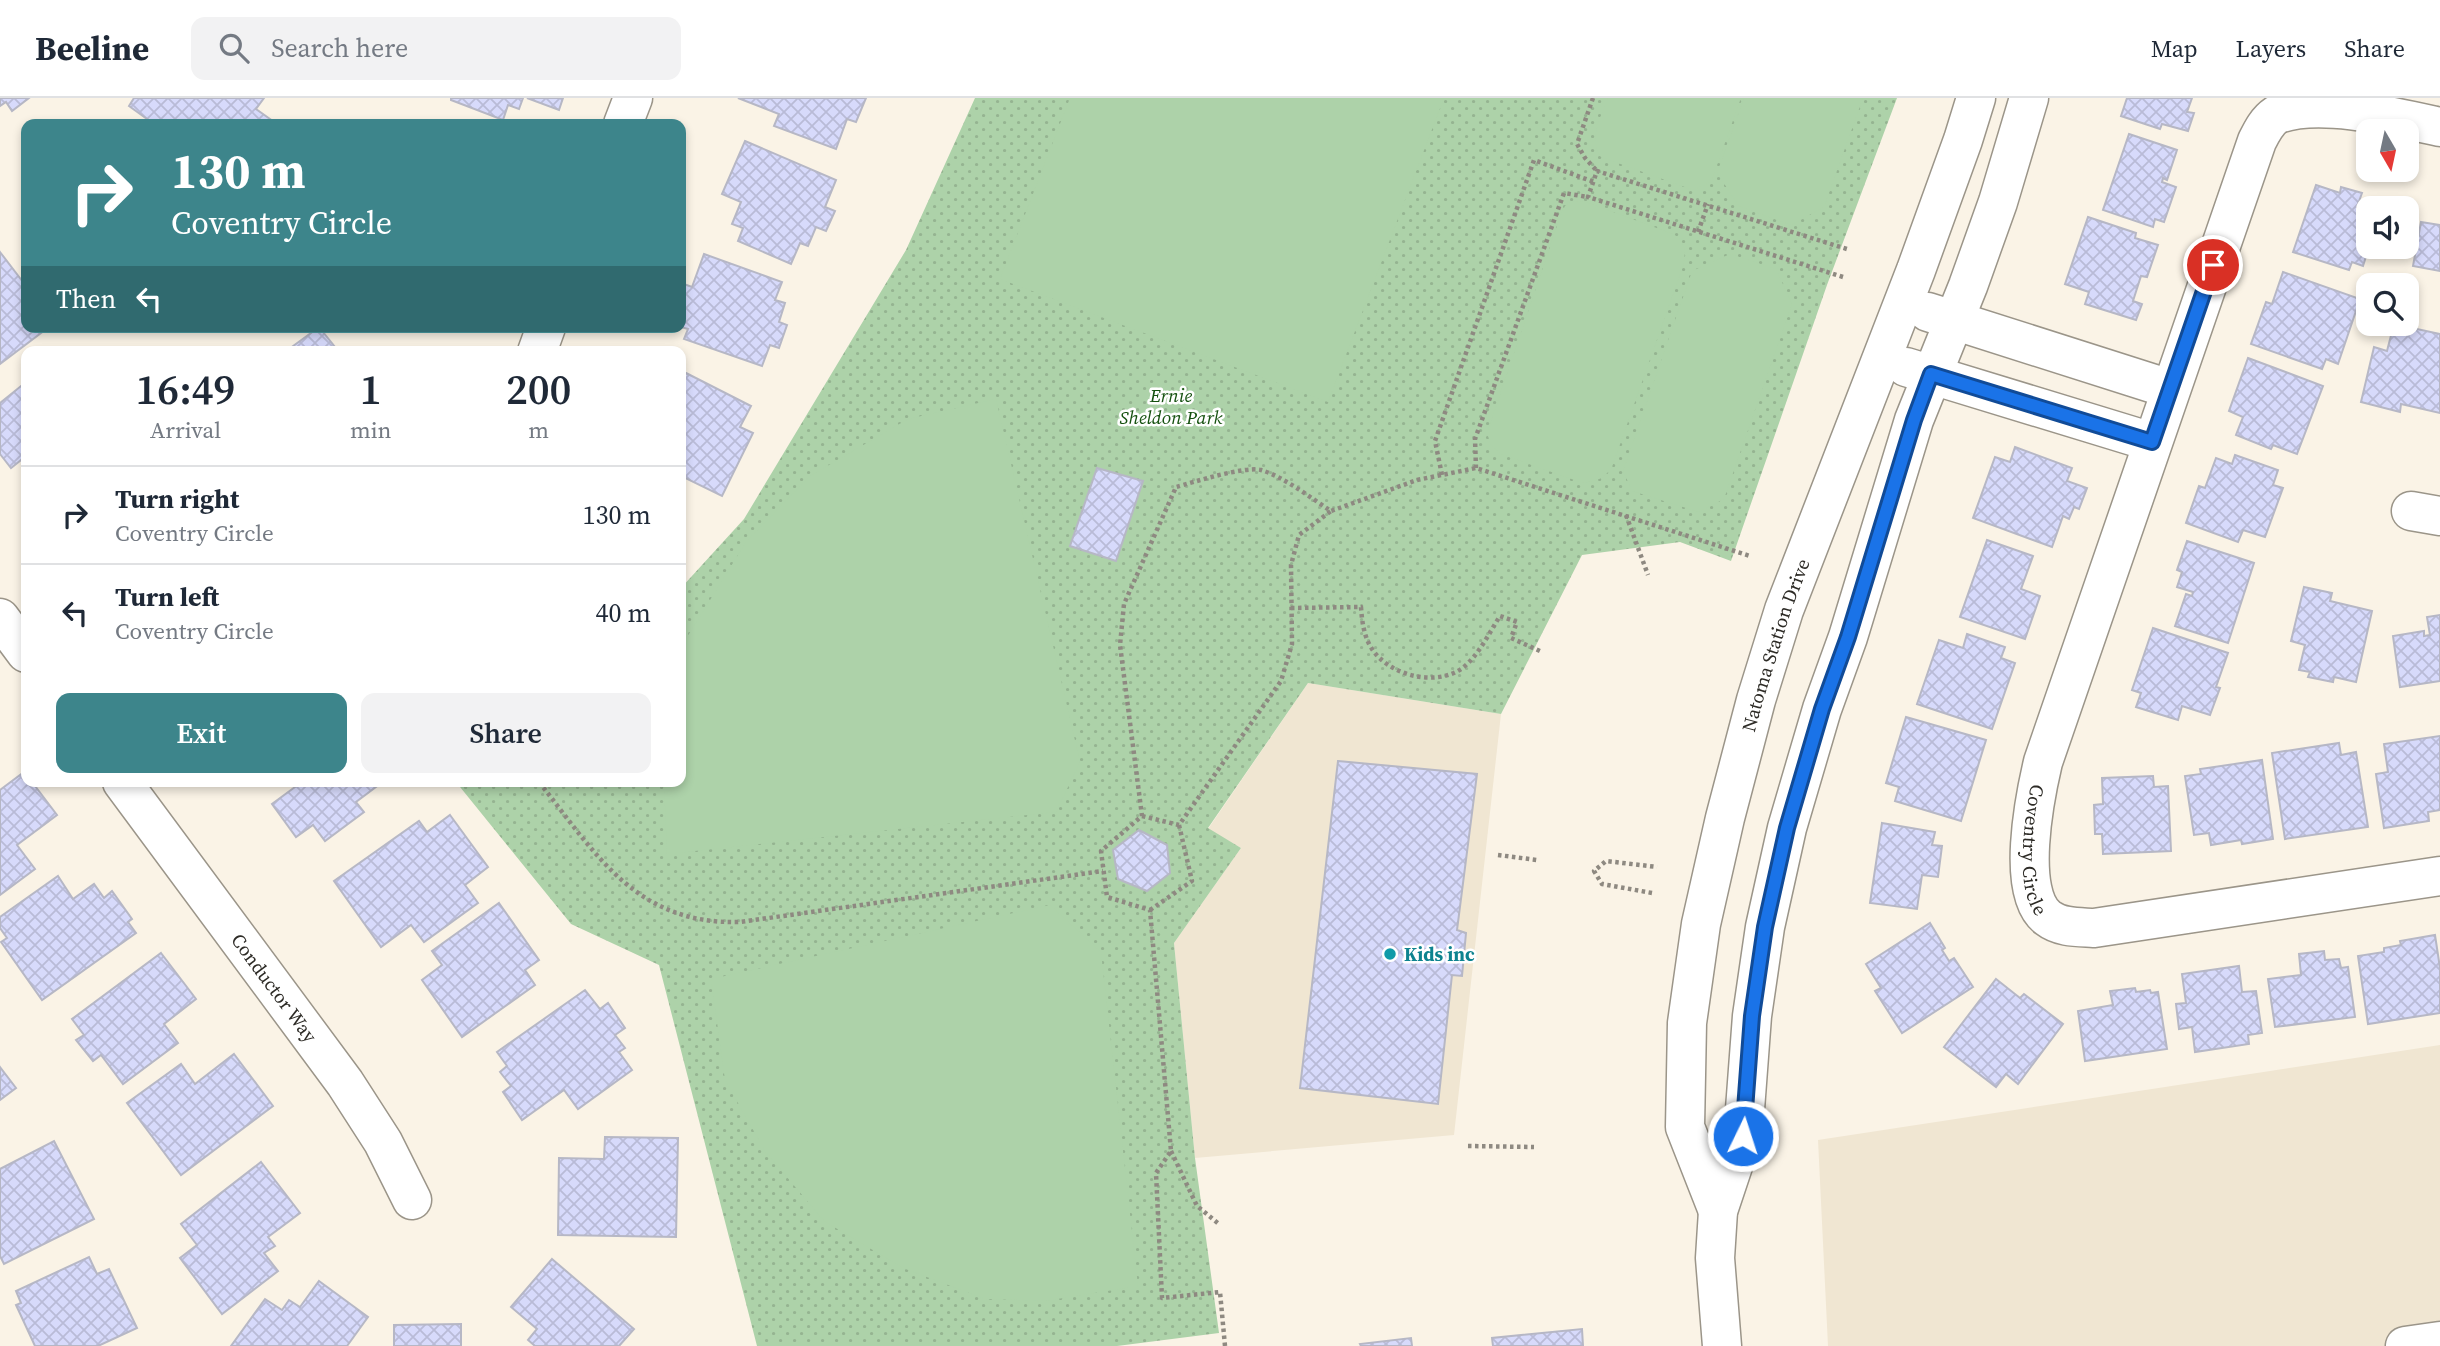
<!DOCTYPE html>
<style>
:root{--surface:#fff;--page:#f2f2f3;--text:#1f2937;--muted:#747a83;--line:#e0e1e3;--accent:#3d858b}
body{margin:0;font-family:"Source Serif 4",serif;background:var(--page);color:var(--text);height:100vh;display:flex;flex-direction:column;font-size:26px;white-space:nowrap}
*{box-sizing:border-box;margin:0}
p{font-size:23px;color:var(--muted)}
.icon{flex:none;width:38px;height:38px;fill:none;stroke:currentColor;stroke-width:2;stroke-linecap:round;stroke-linejoin:round}
.map{position:relative;flex:1;overflow:hidden}
.details{position:absolute;left:21px;top:248px;width:665px;height:441px;display:flex;flex-direction:column;background:var(--surface);border-radius:14px;box-shadow:0 4px 10px #0003}
.details>*{flex:none}
.banner{position:absolute;left:21px;top:21px;width:665px;height:214px;border-radius:14px;box-shadow:0 4px 10px #0003;background:#3d858b;color:#fff;overflow:hidden}
.needle{width:46px;rotate:171deg}
.buttons{position:absolute;left:2356px;top:21px;display:grid;gap:14px}
.buttons a{display:grid;place-items:center;width:63px;height:63px;border-radius:14px;background:var(--surface);box-shadow:0 4px 10px #0003;font-size:35px}
.pin{position:absolute;display:grid;place-items:center;width:60px;height:60px;color:#fff;margin:-30px;border:4px solid #fff;border-radius:50%;box-shadow:0 2px 7px #0007}
.me{position:absolute;width:77px;margin:-38px;rotate:4deg;stroke-linejoin:round;filter:drop-shadow(0 0 5px #0008)}
.turn{display:flex;align-items:center;gap:24px;height:147px;padding:0 35px;font-size:32px}
.turn .icon{width:91px;height:91px;stroke-width:2.5}
.turn b{display:block;font-size:49px;line-height:60px}
.then{display:flex;align-items:center;height:66px;padding:0 35px;background:#0003;gap:14px;font-size:26px}
.eta{display:flex;justify-content:space-evenly;align-items:center;height:119px;text-align:center}
.eta b{font-size:42px;font-weight:600;line-height:49px}
.primary-button{display:flex;gap:14px;margin-top:auto;padding:14px 35px}
.primary-button a{flex:1;height:80px;border-radius:14px;background:var(--accent);color:#fff;font-size:28px;font-weight:600;line-height:80px;text-align:center}
.primary-button a+a{background:var(--page);color:var(--text)}
ul{padding:0;list-style:none}
li{display:flex;align-items:center;gap:21px;height:98px;padding:0 35px;border-top:2px solid var(--line)}
li div{flex:1}
li b{display:block;font-size:26px}
li em{font-style:normal}
header{display:flex;align-items:center;gap:42px;box-sizing:border-box;height:98px;padding:0 35px;background:var(--surface);border-bottom:2px solid var(--line)}
header strong{font-size:33px}
nav{display:flex;gap:38px;margin-inline-start:auto;font-size:24px}
.search{width:490px;height:63px;background:var(--page);display:flex;align-items:center;gap:18px;box-sizing:border-box;padding:0 24px;border-radius:14px;color:var(--muted);font-size:26px}
.map>svg:first-child{display:block}
</style>
<header>
<strong>Beeline</strong>
<div class="search"><svg class="icon" aria-label="search" viewBox="0 0 24 24"><circle cx="10" cy="10" r="6"/><path d="M15 15l6 6"/></svg>Search here</div>
<nav><a>Map</a><a>Layers</a><a>Share</a></nav>
</header>
<div class="map">
<svg width="2440" height="1248" viewBox="0 0 2440 1248">
<defs>
<pattern id="park-dots" width="8" height="8" patternUnits="userSpaceOnUse" patternTransform="scale(1.75)"><rect width="8" height="8" fill="#add2a9"/><path d="M2 2h.1M6 6h.1" fill="none" stroke="#95b491" stroke-width="1.8" stroke-linecap="round"/></pattern>
<pattern id="building-cross-hatch" width="8" height="8" patternUnits="userSpaceOnUse" patternTransform="scale(1.75)"><rect width="8" height="8" fill="#d7dafb"/><path d="M0 0l8 8M0 8l8-8" fill="none" stroke="#b9bbd7"/></pattern>
</defs>
<rect width="100%" height="100%" fill="#faf3e6"/>
<!-- built -->
<g fill="#f0e6d2">
<path d="M1308,585L1501,616L1454,1037L1195,1060L1174,845L1241,750L1208,731Z"/>
<path d="M2440,947V1248H1828L1818,1042Z"/>
</g>
<!-- park -->
<path fill="url(#park-dots)" d="M975,0H1897L1827,187L1731,463L1680,444L1582,457L1501,616L1308,585L1208,730L1241,750L1174,845L1195,1060L1219,1235L1117,1248H757L659,867L571,826L456,684H681V490L744,421L906,152Z"/>
<!-- pitch -->
<g fill="#add2a9">
<path d="M1070,0H1444L1328,304L1000,181Z"/>
<path d="M1608,0H1741L1711,84L1693,92L1601,59C1588,41 1601,18 1608,0Z"/>
<path d="M1744,0H1863L1824,109L1791,127L1739,108L1717,75Z"/>
<path d="M1572,103L1586,104L1673,136C1686,144 1686,154 1683,168L1612,369C1604,381 1594,385 1580,384L1501,356L1491,347L1487,335L1561,116L1565,108Z"/>
<path d="M1730,156L1776,171L1792,206L1724,401L1699,414L1632,393L1623,373L1692,173Z"/>
<path d="M996,301L1080,664L1056,714L667,756L664,684H681V569L689,536L746,444L810,378L908,321Z"/>
<path d="M1050,807L1101,854L1138,1188L1045,1203L985,1201L903,1170L824,1123L765,1053L725,982L711,881Z"/>
</g>
<!-- building -->
<g fill="url(#building-cross-hatch)" stroke="#b6b7c5" stroke-width="2">
<path d="M0,0H29L12,13L6,4L0,8Z"/>
<path d="M134,0H264L256,11L277,26H154L129,8Z"/>
<path d="M451,0H523L519,11L508,7L503,22L451,2Z"/>
<path d="M527,0H563L559,12Z"/>
<path d="M738,0H866L856,24L847,21L836,51L774,28L779,16Z"/>
<path d="M2127,0H2192L2187,14L2194,15L2188,33L2162,26L2160,31L2121,18Z"/>
<path d="M2129,36L2177,52L2167,82L2163,80L2162,84L2176,89L2164,124L2155,121L2153,129L2103,112Z"/>
<path d="M745,43L836,82L825,109L835,113L826,133L816,129L808,148L800,145L791,166L738,143L743,130L732,126L741,104L722,96Z"/>
<path d="M2316,87L2340,95L2341,89L2362,95L2357,109L2368,112L2369,149L2363,168L2352,164L2349,172L2293,154Z"/>
<path d="M2088,119L2136,135L2135,140L2158,147L2147,179L2141,178L2133,203L2142,206L2136,222L2085,206L2089,194L2065,186Z"/>
<path d="M2421,124L2440,127V173L2413,168Z"/>
<path d="M0,154L26,188V229H43L45,232L0,266Z"/>
<path d="M704,156L782,184L775,202L785,205L779,224L787,227L779,250L770,247L762,268L684,241L688,231L681,229V185L692,189Z"/>
<path d="M2283,174L2360,201L2338,266L2326,261L2322,271L2251,246L2266,204L2272,206Z"/>
<path d="M2394,226L2440,236V315L2401,306L2400,314L2361,304L2374,249L2387,253Z"/>
<path d="M319,229L339,254H285Z"/>
<path d="M2248,260L2323,288L2297,356L2273,347L2271,351L2236,337L2243,319L2229,313Z"/>
<path d="M686,275L751,308L740,329L753,335L722,398L681,378V286Z"/>
<path d="M26,284V358L11,370L0,356V305Z"/>
<path d="M2015,349L2072,370L2067,383L2087,390L2079,411L2074,409L2069,421L2063,418L2052,449L1973,420L1995,359L2010,364Z"/>
<path d="M2235,357L2278,372L2273,387L2283,390L2265,439L2243,432L2238,444L2186,425L2199,388L2205,390L2216,360L2232,366Z"/>
<path d="M1097,370L1143,383L1116,463L1070,448Z"/>
<path d="M1987,442L2033,458L2021,491L2040,498L2025,541L1960,519Z"/>
<path d="M2187,443L2254,465L2228,545L2175,528L2186,496L2192,498L2193,494L2177,489L2182,474L2177,472Z"/>
<path d="M2304,489L2332,495L2330,503L2372,513L2356,584L2334,579L2333,584L2308,579L2310,574L2299,572L2305,547L2291,543Z"/>
<path d="M2440,517V583L2400,589L2393,538L2424,533V538L2430,537L2427,519Z"/>
<path d="M2153,530L2228,555L2216,589L2220,590L2210,617L2182,608L2178,622L2136,609L2141,595L2132,592Z"/>
<path d="M1967,536L2005,549L2001,560L2015,565L1992,631L1917,606L1939,542L1963,550Z"/>
<path d="M1906,619L1986,642L1961,723L1895,703L1899,689L1886,685Z"/>
<path d="M2440,638V712L2428,714L2429,723L2384,730L2376,676L2388,674L2384,646Z"/>
<path d="M2339,645L2341,657L2356,654L2368,729L2285,741L2272,655Z"/>
<path d="M2262,662L2273,741L2242,746L2241,742L2211,747L2209,735L2194,737L2185,678L2201,676L2200,671Z"/>
<path d="M1338,663L1477,676L1457,832L1466,835L1462,878L1452,877L1438,1006L1300,990Z"/>
<path d="M24,674L26,684H32L57,717L17,747L35,771L0,797V692Z"/>
<path d="M2153,678L2154,689L2168,688L2171,753L2103,756L2102,736H2095L2094,707L2103,706L2102,680Z"/>
<path d="M292,684H379L380,686L356,704L364,714L325,743L313,727L296,739L272,706L295,689Z"/>
<path d="M450,717L488,769L465,787L478,805L424,844L411,827L381,849L334,783L419,723L427,734Z"/>
<path d="M1882,725L1935,734L1932,747L1942,748L1938,779L1922,777L1917,811L1870,805Z"/>
<path d="M1139,732L1167,747L1170,775L1147,793L1118,781L1113,752Z"/>
<path d="M58,778L73,801L94,786L104,800L112,793L132,821L128,824L136,835L42,902L1,844L7,840L0,830V819Z"/>
<path d="M499,805L539,862L525,872L535,887L462,939L422,882L442,867L432,853Z"/>
<path d="M1930,825L1945,850L1942,852L1949,863L1954,860L1973,889L1902,935L1875,893L1881,890L1866,866Z"/>
<path d="M2435,837L2440,870V915L2368,926L2358,858L2384,854V850L2401,847L2400,843Z"/>
<path d="M2324,853L2325,862L2339,861L2341,870L2348,869L2355,919L2275,929L2268,881L2301,877L2299,856Z"/>
<path d="M161,855L196,901L164,926L178,945L123,986L101,957L93,963L76,942L84,937L72,921Z"/>
<path d="M2239,868L2242,894L2256,893L2262,935L2248,937L2249,946L2195,954L2192,929L2179,931L2176,906L2186,905L2182,876Z"/>
<path d="M1996,881L2020,900L2024,896L2063,926L2018,986L2006,976L1996,989L1944,949Z"/>
<path d="M2135,890L2136,894L2150,892L2151,895L2158,894L2167,951L2085,963L2078,913L2113,907L2110,893Z"/>
<path d="M585,892L600,911L608,905L625,930L615,937L625,950L619,954L632,972L578,1011L564,992L522,1022L503,994L511,988L500,974L507,968L497,954Z"/>
<path d="M234,956L273,1008L181,1077L127,1005L181,966L195,986Z"/>
<path d="M0,969L16,990L0,1002Z"/>
<path d="M605,1039L678,1040L676,1139L558,1137L559,1060L604,1061Z"/>
<path d="M54,1043L94,1121L4,1166L0,1158V1071Z"/>
<path d="M261,1064L300,1115L268,1139L275,1148L264,1155L278,1173L222,1216L180,1160L197,1147L181,1126Z"/>
<path d="M89,1159L97,1176L109,1171L137,1230L98,1248H35L16,1207L21,1205L16,1193Z"/>
<path d="M552,1161L634,1231L619,1248H535L528,1242L537,1231L511,1209Z"/>
<path d="M319,1183L368,1219L347,1248H231L265,1201L282,1212L289,1202L300,1209Z"/>
<path d="M461,1226V1248H394V1227Z"/>
<path d="M1582,1231L1583,1248H1493L1492,1240Z"/>
<path d="M1411,1240L1412,1248H1361L1360,1246Z"/>
</g>
<g fill="none" stroke-linecap="round" stroke-linejoin="round">
<!-- minor casing -->
<g stroke="#9b9589" stroke-width="41">
<g id="minor">
<path d="M623,26L633,0"/>
<path id="s1" d="M2440,29C2395,19 2317,0 2276,17C2267,23 2262,33 2257,43L2043,664C2035,698 2015,796 2048,820C2061,830 2079,829 2094,830L2440,778"/>
<path d="M1928,214L2170,291"/>
<path d="M537,254L546,229"/>
<path d="M1906,269L2152,344"/>
<path d="M2411,413L2440,418"/>
<path d="M0,520L26,555"/>
<path id="s2" d="M122,684L345,985L383,1044L412,1102"/>
<path id="s3" d="M1718,1113L1685,1029L1687,925L1701,826L1725,720L1756,602L1784,512L1916,172L1963,42L1976,0"/>
<path d="M1722,1248L1715,1160L1718,1113L1743,1038L1752,918L1765,829L1787,730L1822,611L1848,539L1914,322L1968,188L1998,104L2029,0"/>
<path d="M2405,1248L2440,1243"/>
</g>
</g>
<!-- path -->
<g stroke="#8e8981" stroke-width="4.5" stroke-dasharray="3.5 3.5" stroke-linecap="butt">
<path d="M1593,0L1577,46L1585,60L1597,73"/>
<path d="M1698,134L1708,106"/>
<path d="M1843,179L1588,99L1597,73L1850,152"/>
<path d="M1476,370L1475,341L1564,95L1588,99"/>
<path d="M1442,377L1435,343L1534,62L1594,84"/>
<path d="M1626,417L1648,477"/>
<path d="M1291,510L1361,509C1362,524 1364,539 1372,551C1389,577 1434,589 1461,571C1478,559 1489,535 1500,518L1517,524L1511,540L1540,553"/>
<path d="M539,684C596,756 636,827 740,824L1103,773"/>
<path d="M1142,718L1179,727L1281,583L1292,546L1291,467L1299,437L1331,413"/>
<path d="M1498,757L1537,762"/>
<path d="M1652,795L1602,786L1594,773L1606,763L1657,769"/>
<path d="M1150,812L1192,783L1179,727"/>
<path d="M1468,1048L1534,1049"/>
<path d="M1171,1053L1197,1108L1219,1126"/>
<path d="M1225,1248L1220,1194L1162,1200L1156,1075L1171,1053L1150,812L1107,799L1101,753L1142,718L1120,547L1124,506L1176,389C1194,384 1244,368 1261,372C1284,379 1311,400 1331,413L1417,382L1476,370L1750,458"/>
</g>
<!-- minor -->
<use href="#minor" stroke="#fff" stroke-width="38"/>
</g>
<g fill="none" stroke-linecap="round" stroke-linejoin="round">
<!-- route casing -->
<g stroke="#114b97" stroke-width="18">
<path id="route" d="M1743,1038L1752,918L1765,829L1787,730L1822,611L1848,539L1914,322L1931,276L2152,344L2213,167"/>
</g>
<!-- route -->
<use href="#route" stroke="#1a73e8" stroke-width="12"/>
</g>
<!-- markers -->
<circle fill="#0f9aa8" stroke="#fff" stroke-width="2.5" cx="1390" cy="856" r="7"/>
<g text-anchor="middle" dominant-baseline="central" stroke-width="5" stroke-linejoin="round" paint-order="stroke">
<!-- park labels -->
<g font-size="19" font-style="italic" fill="#15510f" stroke="#fff">
<text x="1171" y="297">Ernie<tspan x="1171" dy="22">Sheldon Park</tspan></text>
</g>
<!-- street labels -->
<g font-size="19" fill="#2d2b26" stroke="#fff">
<text stroke="none"><textPath href="#s3" startOffset="583">Natoma Station Drive</textPath></text>
<text stroke="none"><textPath href="#s1" startOffset="945">Coventry Circle</textPath></text>
<text stroke="none"><textPath href="#s2" startOffset="256">Conductor Way</textPath></text>
</g>
<!-- culture labels -->
<g font-size="19" font-weight="bold" fill="#0d838f" stroke="#fff" text-anchor="start">
<text x="1404" y="856">Kids inc</text>
</g>
</g>
</svg>
<div class="buttons">
<a><svg class="needle" viewBox="-14 -14 28 28"><path d="M0-13l5 13h-10z" fill="#e53935"/><path d="M0 13l5-13h-10z" fill="#747a83"/></svg></a>
<a><svg class="icon" aria-label="sound" viewBox="0 0 24 24"><path d="M4 9h4l5-4v14l-5-4H4zM17 9q2 3 0 6"/></svg></a>
<a><svg class="icon" aria-label="search" viewBox="0 0 24 24"><circle cx="10" cy="10" r="6"/><path d="M15 15l6 6"/></svg></a>
</div>
<div class="pin" style="left:2213px;top:167px;background:#d93025"><svg class="icon" aria-label="arrive" viewBox="0 0 24 24"><path d="M6 21V4h12l-3 4 3 4H6"/></svg></div>
<svg class="me" style="left:1743px;top:1038px" viewBox="-20 -20 40 40"><circle r="17" fill="#1a73e8" stroke="#fff" stroke-width="3"/><path d="M0-11L8 9 0 5-8 9z" fill="#fff"/></svg>
<div class="banner">
<div class="turn"><svg class="icon" aria-label="right" viewBox="0 0 24 24"><path d="M7 20v-9h11M14 6l5 5-5 5"/></svg><div><b>130 m</b>Coventry Circle</div></div>
<div class="then">Then<svg class="icon" aria-label="left" viewBox="0 0 24 24"><path d="M17 20v-9H6M10 6l-5 5 5 5"/></svg></div>
</div>
<section class="details">
<div class="eta">
<div><b>16:49</b><p>Arrival</p></div>
<div><b>1</b><p>min</p></div>
<div><b>200</b><p>m</p></div>
</div>
<ul>
<li><svg class="icon" aria-label="right" viewBox="0 0 24 24"><path d="M7 20v-9h11M14 6l5 5-5 5"/></svg><div><b>Turn right</b><p>Coventry Circle</p></div><em>130 m</em></li>
<li><svg class="icon" aria-label="left" viewBox="0 0 24 24"><path d="M17 20v-9H6M10 6l-5 5 5 5"/></svg><div><b>Turn left</b><p>Coventry Circle</p></div><em>40 m</em></li>
</ul>
<div class="primary-button"><a>Exit</a><a>Share</a></div>
</section>
</div>
